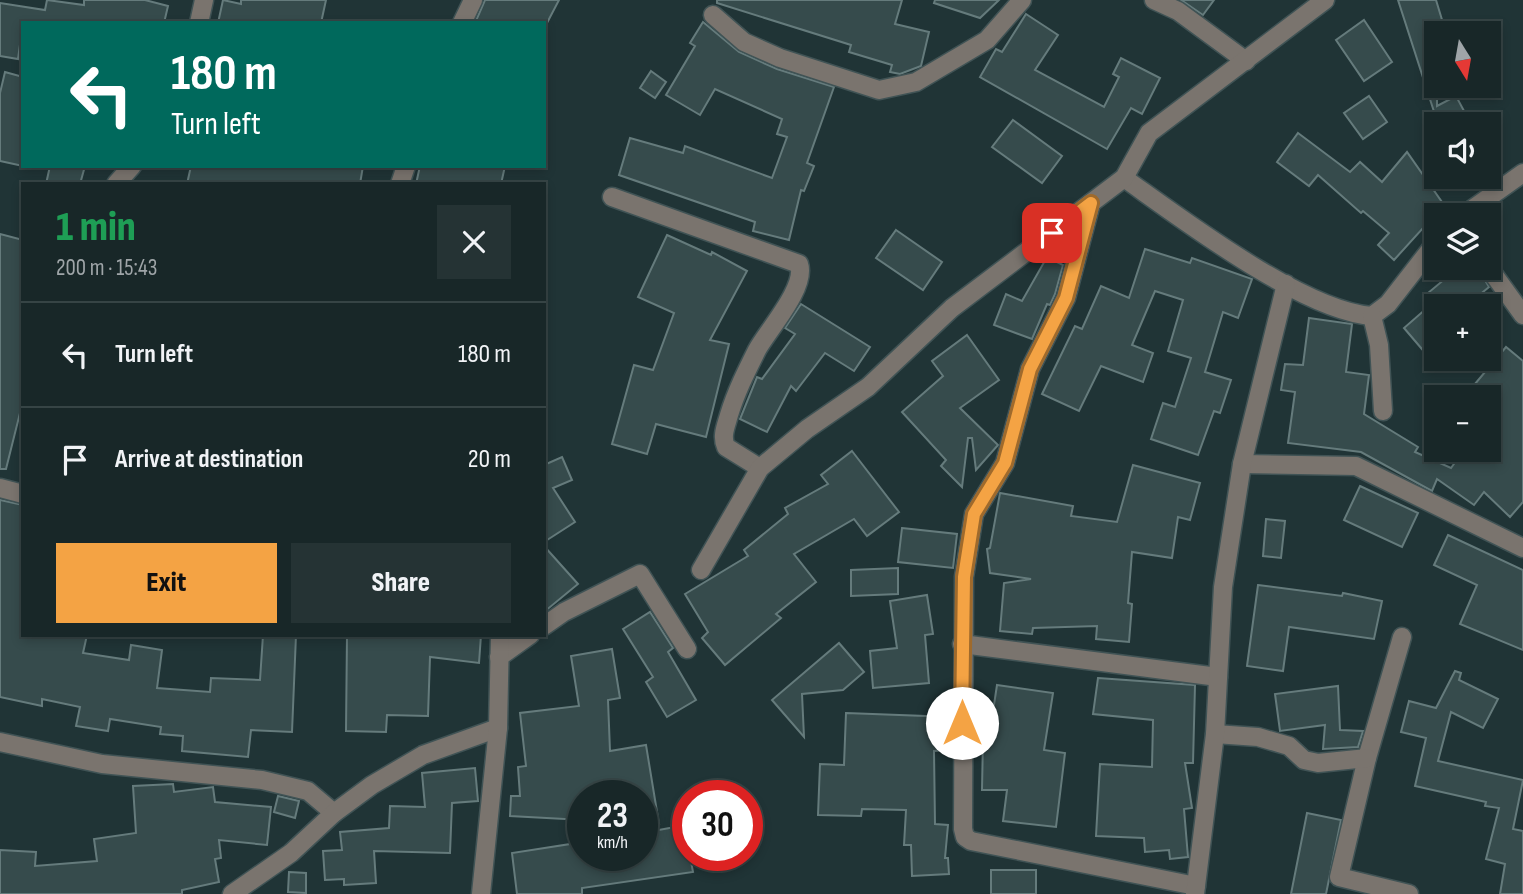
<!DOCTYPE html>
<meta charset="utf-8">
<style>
:root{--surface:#182728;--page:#253334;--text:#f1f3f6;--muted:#9fa5a8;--line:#364445;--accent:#f4a344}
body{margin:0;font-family:"Sofia Sans Condensed",sans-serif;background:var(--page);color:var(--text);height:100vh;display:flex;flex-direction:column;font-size:26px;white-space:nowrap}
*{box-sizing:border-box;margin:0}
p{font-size:23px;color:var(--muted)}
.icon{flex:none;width:38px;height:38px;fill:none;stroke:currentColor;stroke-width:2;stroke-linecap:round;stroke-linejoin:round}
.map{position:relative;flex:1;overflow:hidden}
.details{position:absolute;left:21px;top:182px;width:525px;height:455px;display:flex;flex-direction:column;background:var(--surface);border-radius:0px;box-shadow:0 4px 10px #0003,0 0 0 2px var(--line)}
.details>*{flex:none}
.banner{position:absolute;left:21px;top:21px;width:525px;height:147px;border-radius:0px;box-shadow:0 4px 10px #0003,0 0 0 2px var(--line);background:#00695c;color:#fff;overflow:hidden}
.needle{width:46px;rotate:169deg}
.controls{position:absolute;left:1424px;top:21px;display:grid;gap:14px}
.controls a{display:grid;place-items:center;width:77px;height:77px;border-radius:0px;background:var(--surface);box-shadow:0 4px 10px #0003,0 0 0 2px var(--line);font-size:35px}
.speed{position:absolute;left:567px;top:780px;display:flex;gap:14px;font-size:35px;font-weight:700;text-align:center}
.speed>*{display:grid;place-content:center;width:91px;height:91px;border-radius:50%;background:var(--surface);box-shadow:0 4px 10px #0003,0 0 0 2px var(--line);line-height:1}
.speed small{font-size:18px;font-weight:400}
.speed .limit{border:10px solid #d22;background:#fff;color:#111}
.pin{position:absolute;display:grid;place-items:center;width:60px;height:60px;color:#fff;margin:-30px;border-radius:14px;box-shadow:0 4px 10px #0006}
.me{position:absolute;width:77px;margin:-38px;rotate:0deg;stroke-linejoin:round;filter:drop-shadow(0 0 5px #0008)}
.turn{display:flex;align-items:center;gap:24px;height:147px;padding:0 35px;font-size:32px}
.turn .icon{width:91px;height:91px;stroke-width:2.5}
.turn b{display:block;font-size:49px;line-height:60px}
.round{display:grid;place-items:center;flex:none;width:74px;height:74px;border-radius:0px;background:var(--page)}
.summary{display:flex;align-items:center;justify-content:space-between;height:119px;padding:0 35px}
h1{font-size:42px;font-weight:800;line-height:52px;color:#1e9e55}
.primary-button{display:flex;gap:14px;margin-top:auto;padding:14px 35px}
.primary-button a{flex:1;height:80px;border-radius:0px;background:var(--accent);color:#111;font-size:28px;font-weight:800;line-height:80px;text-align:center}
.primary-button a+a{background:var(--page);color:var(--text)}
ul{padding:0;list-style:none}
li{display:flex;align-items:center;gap:21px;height:105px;padding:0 35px;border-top:2px solid var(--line)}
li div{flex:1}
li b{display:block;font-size:26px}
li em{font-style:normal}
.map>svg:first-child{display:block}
</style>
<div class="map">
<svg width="1523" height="894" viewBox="0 0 1523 894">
<rect width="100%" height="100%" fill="#203436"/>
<!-- building -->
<g fill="#364b4c" stroke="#657b7c" stroke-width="2">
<path d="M47,0L84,5V0H145L168,6L164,23H23L18,59L0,56V3L45,10Z"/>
<path d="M223,0L241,4V0H326L321,23H218Z"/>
<path d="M485,0H559L547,23H475Z"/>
<path d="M717,0H902L895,24L929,32L921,66L900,74L890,72L892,65L849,52L851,45L717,3Z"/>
<path d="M935,0H999L980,18L934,3Z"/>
<path d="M1181,0H1214L1203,15Z"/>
<path d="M1398,0H1436L1446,33H1437V106L1456,96L1471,124H1438Z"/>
<path d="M1026,14L1058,35L1035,70L1104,107L1119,77L1113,74L1121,58L1160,78L1142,114L1131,108L1107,149L980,77L996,49L1002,52Z"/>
<path d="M1364,20L1392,62L1364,81L1336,40Z"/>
<path d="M703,22L739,52L777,69L834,87L807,163L814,166L804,191L801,190L789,240L753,231L755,222L619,175L630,138L683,153L685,146L772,178L787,137L777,134L782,119L715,89L700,115L666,95L695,46L690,43Z"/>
<path d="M651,71L666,82L655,98L640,88Z"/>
<path d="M5,72L23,77V166L0,161V93Z"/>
<path d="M1369,96L1387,122L1363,139L1344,113Z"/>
<path d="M1013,120L1062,156L1042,183L992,147Z"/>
<path d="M1298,133L1350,172L1360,162L1382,182L1407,152L1444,205L1394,260L1378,245L1389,233L1363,211L1361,213L1318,175L1309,186L1277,162Z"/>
<path d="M50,166H85L80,184H46Z"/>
<path d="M191,166H363L360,184H187Z"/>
<path d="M420,166H505L501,184H416Z"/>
<path d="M896,230L942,262L923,290L876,258Z"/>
<path d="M0,234L23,240V401L6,469H0Z"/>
<path d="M667,235L711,255L712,252L747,271L710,340L729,344L706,437L656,424L647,454L612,444L634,365L653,370L674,313L638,297Z"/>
<path d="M1145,249L1190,263L1192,258L1252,279L1238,318L1223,312L1205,372L1231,380L1220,413L1214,411L1198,455L1151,439L1163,403L1175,407L1191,358L1168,351L1183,300L1155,291L1132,345L1153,353L1143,382L1101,366L1079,411L1042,394L1075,326L1082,329L1101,286L1129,298Z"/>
<path d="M1047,257L1063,265L1055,294L1050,305L1047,304L1032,339L994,325L1006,294L1022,301Z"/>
<path d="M1458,268H1478L1489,287L1466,306H1439L1437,303V346L1427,355L1404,328L1435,301L1428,293Z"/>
<path d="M801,304L870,347L854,371L825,353L796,391L791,386L767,432L740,419L757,377L762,379L795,334L785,328Z"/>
<path d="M1309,318L1352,324L1346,372L1369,375L1364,414L1418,447L1415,452L1451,468L1464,450H1489V397H1464L1506,347L1523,361V502L1510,517L1484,492L1474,505L1437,479L1432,491L1361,452L1288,443L1295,392L1281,390L1285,364L1303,365Z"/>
<path d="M967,335L999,380L960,408L998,445L976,470L972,438H968L962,487L941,466L946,460L902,412L943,376L932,361Z"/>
<path d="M852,451L899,512L867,536L854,519L794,554L816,582L776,614L781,618L725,665L702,638L708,632L685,594L748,556L744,550L788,514L785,508L828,484L821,475Z"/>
<path d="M562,457L572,480L553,488L575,522L544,542V465Z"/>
<path d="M1133,465L1200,483L1190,520L1178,517L1172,558L1132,552L1128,603L1132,604L1129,642L1096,639L1097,626L1033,628L1032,634L1000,631L1004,583L1031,579L990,573L987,549L990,548L1000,493L1073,506L1071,516L1117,522Z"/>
<path d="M1360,486L1418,513L1402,547L1344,520Z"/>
<path d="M0,500L23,505V635H87L83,653L129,660L131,645L162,650L157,688L210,692L211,678L260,680L263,635H296L292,732L251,730L248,757L182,751L183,736L160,734L161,727L110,719L108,731L76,726L80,707L42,699V706L0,697Z"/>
<path d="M1266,519L1285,521L1281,558L1263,556Z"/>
<path d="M902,528L957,534L953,568L898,562Z"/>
<path d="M1448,535L1523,570V650L1460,624L1477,585L1434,565Z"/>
<path d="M544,546L578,584L544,612Z"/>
<path d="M898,568V594L851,596V570Z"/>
<path d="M1258,585L1342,596L1343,593L1382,601L1374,639L1289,627L1283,671L1247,666Z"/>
<path d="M927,595L933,634L925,635L929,683L873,688L870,651L897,648L890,601Z"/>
<path d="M650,612L673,648L668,652L696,700L667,717L646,682L653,677L623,629Z"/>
<path d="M347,635H481L479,663L430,657L428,716L387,715L386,732L346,731Z"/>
<path d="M839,643L864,672L843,690L802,694L804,737L772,700Z"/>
<path d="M612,649L620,698L608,700L610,751L646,745L659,824L642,823V796H616L615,792L583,793V820L510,816L511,796H520L518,767L526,766L520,713L579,706L571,656Z"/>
<path d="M1455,671L1461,673L1459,680L1498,699L1483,728L1451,712L1438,761L1523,780L1513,829L1523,831V894H1500L1505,864L1486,859L1499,808L1485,806L1486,802L1415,786L1426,738L1401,732L1409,701L1436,708Z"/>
<path d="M1098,678L1195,685L1193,763H1185L1192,808L1184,809L1188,857L1170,859L1169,850L1145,852L1144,838L1096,836L1100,764L1152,767L1153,720L1093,714Z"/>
<path d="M997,685L1053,693L1044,750L1065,753L1056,827L1003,821L1007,790H982L983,738H989Z"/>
<path d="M1338,686L1340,730L1363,731L1358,747L1323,749L1325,725L1280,731L1275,694Z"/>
<path d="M846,713L952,717V750L934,751L935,824L948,825L945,858H948L949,874L912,876L911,845H904L906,810L862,809L861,816L818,815L820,764L844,765Z"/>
<path d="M475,768L478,801L452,803L450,853L374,851L376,883L344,885V879L325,880L323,851L342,850L340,832L389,828L390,806L425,807L422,773Z"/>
<path d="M173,784L174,792L213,787L215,802L271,807L267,845L219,840L221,858L215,859L219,882L182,890V894H0V850L36,852L35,866L97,861L94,839L136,833L133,786Z"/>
<path d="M278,796L299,801L295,818L274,812Z"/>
<path d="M1307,813L1341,820L1326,894H1291Z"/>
<path d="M686,825L688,856H690L693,872L582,888V894H517L512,853L577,843L579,856H642V833Z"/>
<rect x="991" y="870" width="45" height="24"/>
<path d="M289,872L306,873V893L288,892Z"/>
</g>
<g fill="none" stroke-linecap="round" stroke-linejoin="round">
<!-- minor casing -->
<g stroke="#405355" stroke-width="21">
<g id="minor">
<path d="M1154,0L1178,11L1246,61"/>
<path d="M713,15L744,42L780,58L879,90L916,82L987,40L1022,0"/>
<path d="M199,23L204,0"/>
<path d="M462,23L473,0"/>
<path d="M1124,178C1182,219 1303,311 1372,316L1388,304L1437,241"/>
<path d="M116,184L132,166"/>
<path d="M400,184L406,166"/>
<path d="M612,197L799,264C807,287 768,330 757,350C746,372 736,392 729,415C726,426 721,436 726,447L760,468"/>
<path d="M1091,203L1066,298L1030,369L1005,463L974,514L964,577L963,829L965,837L971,841L1196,886"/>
<path d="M1464,215L1523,173"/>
<path d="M1489,268L1523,315"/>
<path d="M1372,316L1379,345L1383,411"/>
<path d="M1242,464L1356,466L1523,548"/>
<path d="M0,488L23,494"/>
<path d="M701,570L760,468L807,429L868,387L952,308L1124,178L1149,133L1325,0"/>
<path d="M544,626L564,612L640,574L687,649"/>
<path d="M1402,637L1367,758L1339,877L1409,894"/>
<path d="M962,644L1218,677"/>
<path d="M499,657L530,635"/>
<path d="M1215,734L1258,737L1289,746L1304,760L1318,763L1367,758"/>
<path d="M0,742L102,764L262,780L308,791L334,813"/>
<path d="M232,894L291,853L334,813L372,785L423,755L498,728"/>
<path d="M481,894L498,728L500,635"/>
<path d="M1195,894L1215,734L1223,587L1242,464L1286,284"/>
</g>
</g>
<!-- minor -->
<use href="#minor" stroke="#7a746e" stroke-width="18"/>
</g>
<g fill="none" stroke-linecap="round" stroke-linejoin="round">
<!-- route casing -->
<g stroke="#9f6a2c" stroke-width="18">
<path id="route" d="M962,723L964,577L974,514L1005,463L1030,369L1066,298L1091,203L1052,233"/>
</g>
<!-- route -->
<use href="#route" stroke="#f4a344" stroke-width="12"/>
</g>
</svg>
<div class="controls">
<a><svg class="needle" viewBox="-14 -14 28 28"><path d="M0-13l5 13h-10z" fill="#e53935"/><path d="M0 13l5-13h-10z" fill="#9fa5a8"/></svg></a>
<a><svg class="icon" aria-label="sound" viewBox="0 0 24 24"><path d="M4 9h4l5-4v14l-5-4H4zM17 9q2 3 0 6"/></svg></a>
<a><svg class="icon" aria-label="layers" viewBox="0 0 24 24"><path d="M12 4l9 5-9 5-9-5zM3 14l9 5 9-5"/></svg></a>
<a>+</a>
<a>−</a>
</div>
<div class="speed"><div>23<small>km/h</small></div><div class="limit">30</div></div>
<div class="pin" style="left:1052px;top:233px;background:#d93025"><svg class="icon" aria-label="arrive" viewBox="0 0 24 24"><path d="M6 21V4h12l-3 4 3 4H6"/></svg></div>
<svg class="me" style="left:962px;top:723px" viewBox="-20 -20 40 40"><circle r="19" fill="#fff"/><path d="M0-13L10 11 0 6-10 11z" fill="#f4a344"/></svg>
<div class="banner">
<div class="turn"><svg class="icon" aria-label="left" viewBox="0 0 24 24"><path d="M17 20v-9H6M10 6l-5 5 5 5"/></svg><div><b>180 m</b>Turn left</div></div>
</div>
<section class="details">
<div class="summary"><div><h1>1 min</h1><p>200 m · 15:43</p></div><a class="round"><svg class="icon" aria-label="close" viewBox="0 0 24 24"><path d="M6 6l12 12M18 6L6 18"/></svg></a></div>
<ul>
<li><svg class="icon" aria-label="left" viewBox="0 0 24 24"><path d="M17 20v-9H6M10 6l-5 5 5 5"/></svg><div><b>Turn left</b></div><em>180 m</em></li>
<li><svg class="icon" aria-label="arrive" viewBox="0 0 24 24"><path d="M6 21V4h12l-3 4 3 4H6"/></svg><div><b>Arrive at destination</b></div><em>20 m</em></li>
</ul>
<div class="primary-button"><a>Exit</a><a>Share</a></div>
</section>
</div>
